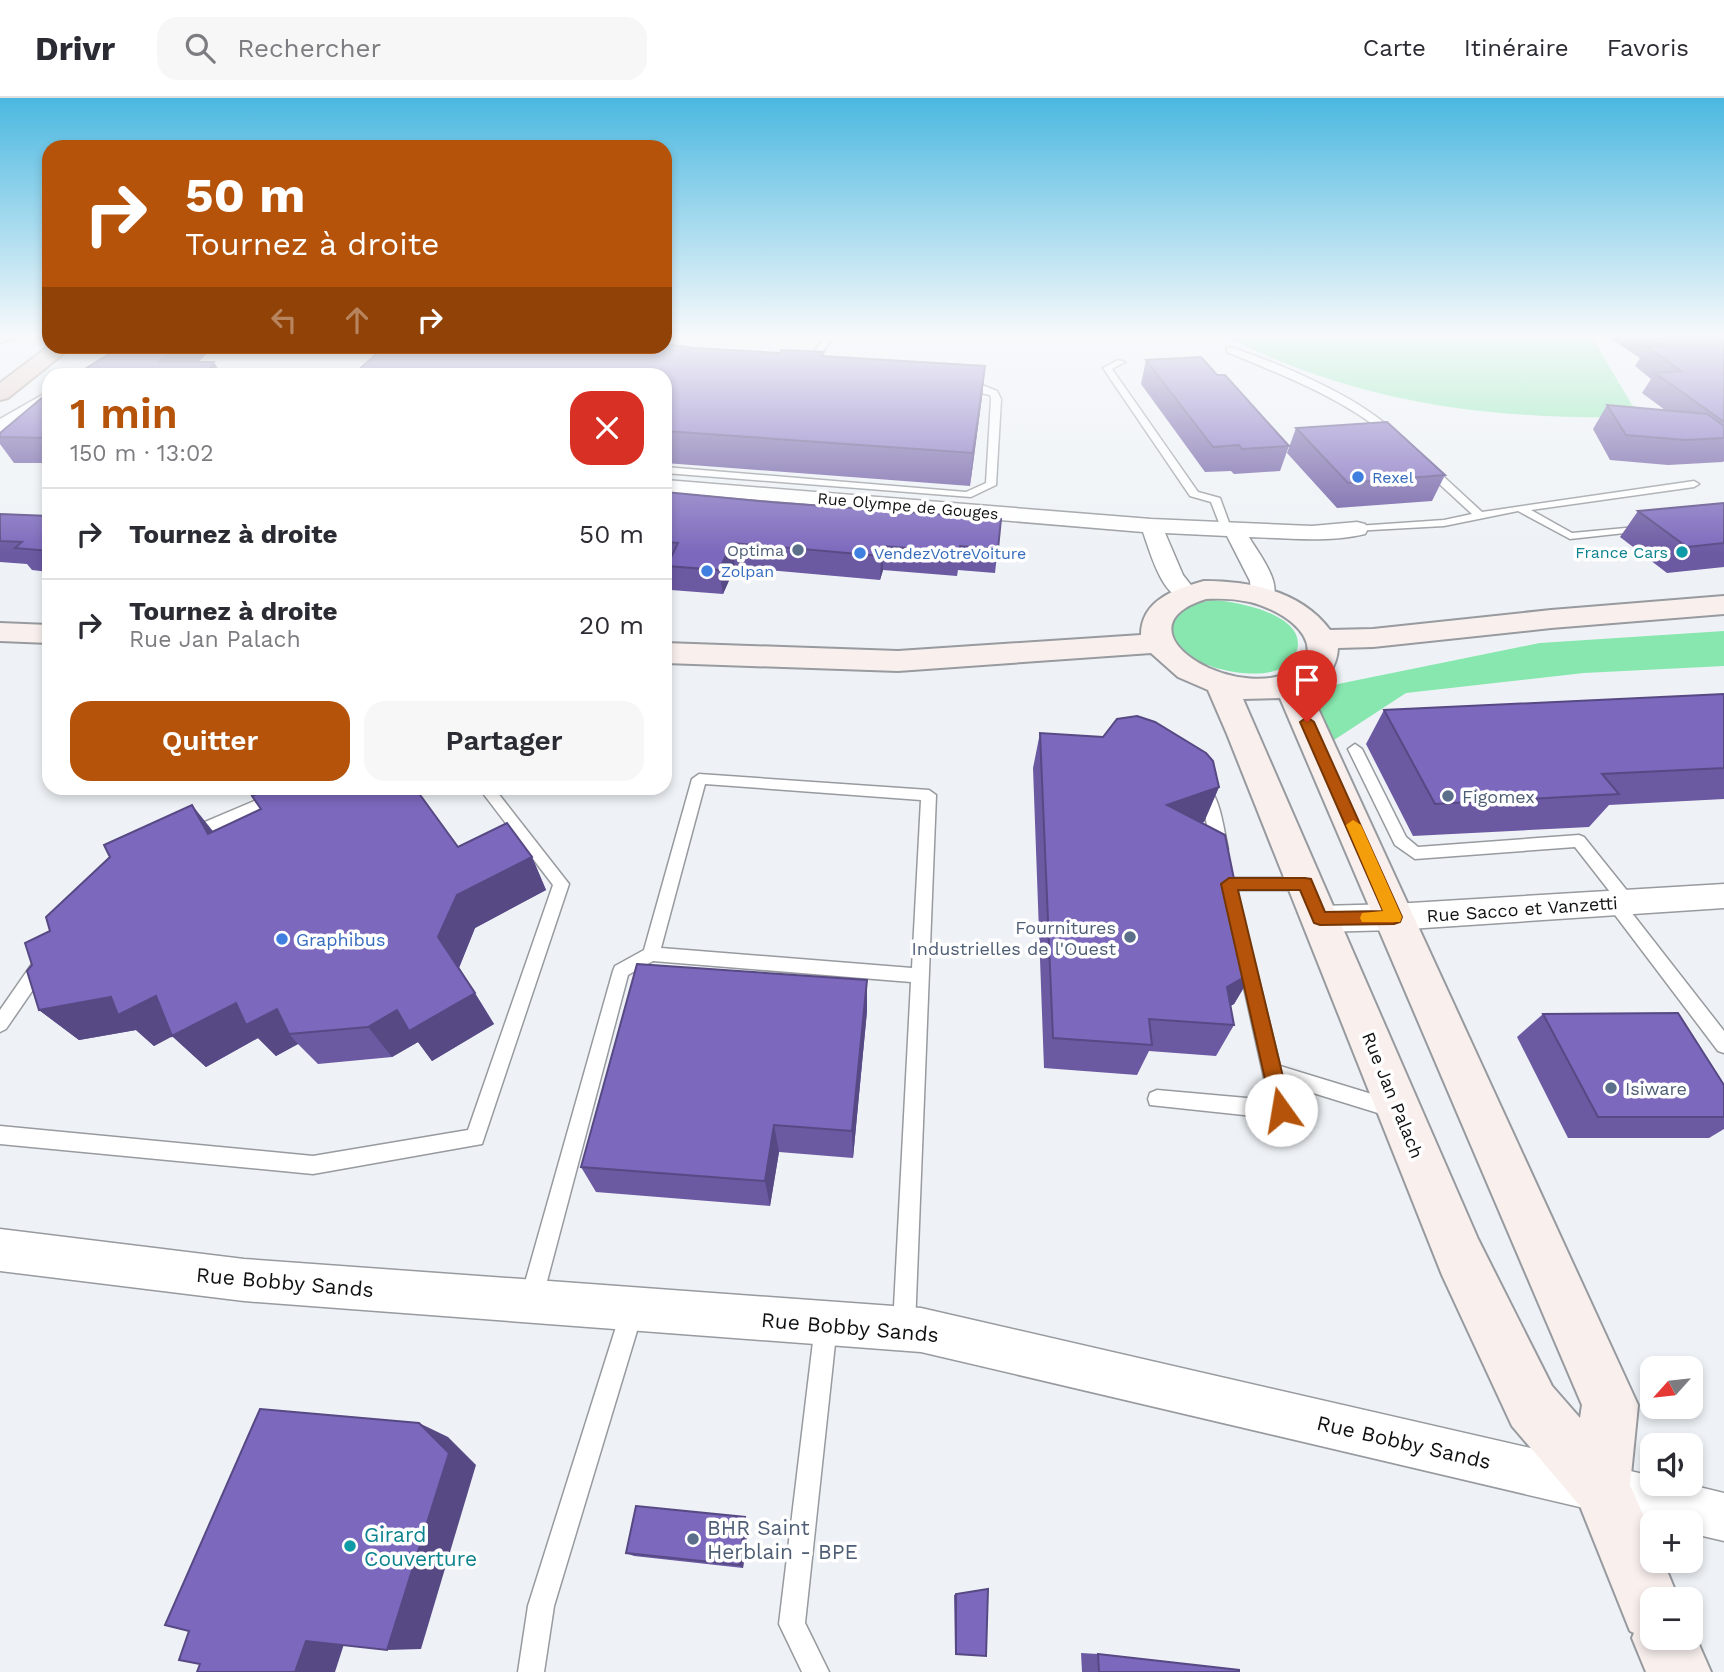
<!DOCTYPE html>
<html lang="fr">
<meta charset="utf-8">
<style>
:root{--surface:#fff;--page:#f7f7f7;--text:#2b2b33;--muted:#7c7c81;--line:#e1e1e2;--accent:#b45309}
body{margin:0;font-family:"Work Sans",sans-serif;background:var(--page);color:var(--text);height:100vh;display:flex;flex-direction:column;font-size:26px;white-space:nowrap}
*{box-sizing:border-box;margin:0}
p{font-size:23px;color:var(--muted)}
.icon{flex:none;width:38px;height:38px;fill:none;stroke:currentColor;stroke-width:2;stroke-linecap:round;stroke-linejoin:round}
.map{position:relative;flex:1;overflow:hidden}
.sheet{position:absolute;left:42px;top:270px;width:630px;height:427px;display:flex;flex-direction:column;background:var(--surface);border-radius:21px;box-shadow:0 4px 10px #0003}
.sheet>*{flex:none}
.top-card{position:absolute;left:42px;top:42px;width:630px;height:214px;border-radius:21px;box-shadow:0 4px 10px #0003;background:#b45309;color:#fff;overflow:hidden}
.needle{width:46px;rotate:243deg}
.buttons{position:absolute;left:1640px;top:1258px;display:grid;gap:14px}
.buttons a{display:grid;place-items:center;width:63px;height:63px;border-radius:14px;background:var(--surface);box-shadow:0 4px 10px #0003;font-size:35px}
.pin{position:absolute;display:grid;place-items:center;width:60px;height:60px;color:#fff;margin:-72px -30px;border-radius:50% 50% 50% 0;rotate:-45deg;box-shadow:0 0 7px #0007}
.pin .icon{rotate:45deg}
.me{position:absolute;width:77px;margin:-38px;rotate:347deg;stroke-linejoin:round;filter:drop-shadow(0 0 5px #0008)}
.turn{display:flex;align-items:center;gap:24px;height:147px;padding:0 28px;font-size:32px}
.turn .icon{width:91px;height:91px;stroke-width:2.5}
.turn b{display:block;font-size:49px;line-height:60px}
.lanes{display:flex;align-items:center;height:66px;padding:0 28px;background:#0003;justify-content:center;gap:35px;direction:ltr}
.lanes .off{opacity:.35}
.round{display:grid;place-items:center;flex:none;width:74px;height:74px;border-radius:21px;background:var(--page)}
.summary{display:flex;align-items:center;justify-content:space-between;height:119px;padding:0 28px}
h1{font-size:42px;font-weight:600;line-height:52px;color:var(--accent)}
.cta{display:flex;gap:14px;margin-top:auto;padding:14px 28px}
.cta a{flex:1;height:80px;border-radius:21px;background:var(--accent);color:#fff;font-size:28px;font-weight:600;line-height:80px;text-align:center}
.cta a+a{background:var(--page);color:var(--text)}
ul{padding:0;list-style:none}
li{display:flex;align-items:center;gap:21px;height:91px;padding:0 28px;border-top:2px solid var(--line)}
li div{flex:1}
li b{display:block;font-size:26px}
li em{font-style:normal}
header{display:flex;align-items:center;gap:42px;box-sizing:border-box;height:98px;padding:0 35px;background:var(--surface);border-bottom:2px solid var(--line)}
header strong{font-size:33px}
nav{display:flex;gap:38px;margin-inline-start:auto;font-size:24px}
.search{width:490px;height:63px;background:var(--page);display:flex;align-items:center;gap:18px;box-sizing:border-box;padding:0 24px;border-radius:21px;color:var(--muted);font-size:26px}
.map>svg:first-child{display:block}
</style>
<header>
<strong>Drivr</strong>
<div class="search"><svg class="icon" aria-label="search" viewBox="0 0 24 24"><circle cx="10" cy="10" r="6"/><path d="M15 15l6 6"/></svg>Rechercher</div>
<nav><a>Carte</a><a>Itinéraire</a><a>Favoris</a></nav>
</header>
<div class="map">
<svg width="1724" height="1574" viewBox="0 0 1724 1574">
<rect width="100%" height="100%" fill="#eef2f6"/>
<!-- green -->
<g fill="#87e7ae">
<path d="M1221,236H1590L1632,307L1649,315L1642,319C1489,322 1358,306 1221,236Z"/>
<path d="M1212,502C1236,503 1311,517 1296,555C1285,587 1220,575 1199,563C1188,556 1173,545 1172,531C1172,510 1197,505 1212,502Z"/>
<path d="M1724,533V568L1584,575L1406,595L1334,642L1315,602L1338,586L1540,545Z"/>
</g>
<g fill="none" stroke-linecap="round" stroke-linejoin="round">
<!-- lane casing -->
<g stroke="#979a9e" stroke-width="3">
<g id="lane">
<path d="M828,236H836L818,259L819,266H813L810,259Z"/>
<path d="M902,236H913L909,238Z"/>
<path d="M1230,249C1281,266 1363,300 1400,339L1392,341C1343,300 1285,278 1227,254V250Z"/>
<path d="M1118,262L1125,264L1112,271L1198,394L1220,400L1231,430L1230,432L1221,430L1211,404L1190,398L1103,270Z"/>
<path d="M963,285L982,287L997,293L1001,301L996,387L971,399L665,375V369L966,394L986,385L991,301L990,297L960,290V286Z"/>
<path d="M1422,366H1430L1482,414L1694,383L1699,386L1694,389L1531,412L1572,435L1647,428V432L1643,433L1570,441L1518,413L1444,428L1353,433L1352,431L1357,428L1444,422L1472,416L1422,370Z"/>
<path d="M1355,646L1362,651L1406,739L1418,749L1579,737L1584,739L1633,800L1635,804L1628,810L1724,933V955L1718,953L1609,809L1607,805L1614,799L1575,749L1415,761L1395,747L1348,651Z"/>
<path d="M699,676L929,692L936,697L915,1228L912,1236L904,1239L896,1236L893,1228L911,884L653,863L628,877L542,1202L539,1210L531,1213L523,1210L520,1202L613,873L615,868L644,852L692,681ZM705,686L921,702L912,870L661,850Z"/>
<path d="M1204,687C1220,693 1224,734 1228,751L1220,757L1212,751L1201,698L1197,692Z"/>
<path d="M285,690H304L302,694L196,740H186L183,736L186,732Z"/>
<path d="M479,690H494L569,786L482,1046L313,1076L0,1046V1028L313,1058L468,1032L553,787Z"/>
<path d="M1229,780H1305L1311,782L1313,786L1311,790L1305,792H1229L1223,790L1221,786L1223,782Z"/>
<path d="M1245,851L1251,853L1253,858L1280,968L1401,1005L1403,1011L1401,1017L1394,1020L1284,986L1290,1012L1288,1018L1281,1021L1150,1007L1148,1001L1150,995L1157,992L1269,1002L1237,858L1239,853Z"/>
<path d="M42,858L48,860L50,865L48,870L6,931L0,934V912L36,860Z"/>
<path d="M632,1202L640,1205L643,1213L554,1508L544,1574H518L528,1508L621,1213L624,1205Z"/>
<path d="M826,1216L834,1219L837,1227L805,1525L829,1574H802L779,1526L815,1227L818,1219Z"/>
</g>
</g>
<!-- street casing -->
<g stroke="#979a9e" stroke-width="3">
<g id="street">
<path d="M49,293V306L0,335V321Z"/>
<path d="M665,382L1151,421L1312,428L1357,424L1365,426L1368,431L1365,436C1327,445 1287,440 1249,439C1258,455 1284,486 1271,504H1255L1251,499L1250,483L1227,438L1165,435L1183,477L1198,496L1194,501C1164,509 1151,456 1143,434L665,394Z"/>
<path d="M1724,786V810L1394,832L1320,834L1309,830L1304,821L1309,812L1320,808L1394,806Z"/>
<path d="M0,1131L244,1161L921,1210L1652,1378V1386H1687L1724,1395V1443L1690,1435V1424L1652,1426L921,1254L244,1203L0,1173Z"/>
</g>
</g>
<!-- secondary casing -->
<g stroke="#979a9e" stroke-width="4">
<g id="secondary">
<path d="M1204,483C1250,483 1301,493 1330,532L1373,531L1551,512L1724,498V516L1551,530L1373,549L1338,550C1337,569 1326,584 1309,591L1638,1307L1630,1387L1652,1437V1463H1663L1679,1502H1652V1540H1690V1526L1711,1574H1646L1632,1540L1634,1535L1630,1533L1580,1408L1512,1328L1442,1177L1227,636L1208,592L1178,579L1151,555L898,573L665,565V545L898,553L1141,537C1141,502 1175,491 1204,483ZM1206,501C1221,500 1236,501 1250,504C1275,510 1321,534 1304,566C1246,614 1107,532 1206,501ZM1280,600L1582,1307L1580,1320L1552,1288L1478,1141L1243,601Z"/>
<path d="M0,525L49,527V545L0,543Z"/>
</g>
</g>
<!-- highway casing -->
<g stroke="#9e8b86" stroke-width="4">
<g id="highway">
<path d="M0,236H16L13,240L0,245Z"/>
<path d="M49,248H73L8,300L0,302V285Z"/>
</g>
</g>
<!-- lane -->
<use href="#lane" fill="#fff" fill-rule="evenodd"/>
<!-- street -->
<use href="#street" fill="#fff" fill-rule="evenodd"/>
<!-- secondary -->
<use href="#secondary" fill="#f9f0ee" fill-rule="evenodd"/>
<!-- highway -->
<use href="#highway" fill="#ebccc5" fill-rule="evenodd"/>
</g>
<!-- wall -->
<g fill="#6b59a2">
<path d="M1614,236H1724V363L1723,364L1668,367L1610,362L1593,331L1607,307L1665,312L1642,295L1651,281L1635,268L1640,260L1611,241Z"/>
<path d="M695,250L985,268L982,299L970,388L665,365V276Z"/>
<path d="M1146,262L1217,277L1289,348L1280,373L1234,376L1231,373L1205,374L1141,286Z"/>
<path d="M49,294V365H14L0,346V335Z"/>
<path d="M1296,330L1445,377L1432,403L1337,410L1287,355Z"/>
<path d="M665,394L770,404L1001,421L995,475L958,472L957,478L883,472L880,482L735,469L723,496L671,492L667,467H665Z"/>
<path d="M1724,405V469L1667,475L1620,439L1638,413Z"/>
<path d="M0,416L49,418V474L32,472L27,466L0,464Z"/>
<path d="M1724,596V701L1609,707L1589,729L1413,738L1366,646L1384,612Z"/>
<path d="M1040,635L1219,689L1204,724L1201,725L1253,874L1234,906L1230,908L1234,927L1216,958L1149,953L1137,977L1044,970L1033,670Z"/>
<path d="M213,734L458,749L532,759L546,792L475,830L459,870L494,926L432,963L418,944L392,959L318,966L298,946L276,958L258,940L206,969L172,938L154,948L136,932L79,942L39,912L32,867L50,833L110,759Z"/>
<path d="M867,882V913L853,1060L779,1054L770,1108L596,1094L581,1069Z"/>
<path d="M1543,916L1724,987V1031L1709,1040H1568L1517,939Z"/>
<path d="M749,1423L743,1470L634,1458L626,1455Z"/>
<path d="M956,1496L986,1558L955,1555L954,1497Z"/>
<path d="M1081,1555L1098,1556L1239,1574H1082Z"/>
</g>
<!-- shaded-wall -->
<g fill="#574984">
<path d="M176,248H215L186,276L159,264Z"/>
<path d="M214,264L221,276H206Z"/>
<path d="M985,268L982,299L970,388L973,355Z"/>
<path d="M732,445L735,469L723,496L719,472Z"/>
<path d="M883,448V472L880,482L881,458Z"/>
<path d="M1219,689L1204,724L1154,741L1167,707Z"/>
<path d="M192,707L220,742L208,736Z"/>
<path d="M532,759L546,792L475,830L458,872L438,839L457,797Z"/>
<path d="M1253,874L1234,906L1209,920L1227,889Z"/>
<path d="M867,882V913L853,1060L852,1033Z"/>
<path d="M475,895L494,926L432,963L418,944L392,959L368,929L397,912Z"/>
<path d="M156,898L190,929L154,948L136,932L79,942L39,912L111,899Z"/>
<path d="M236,905L277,911L289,936L298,946L276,958L258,940L206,969L172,938Z"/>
<path d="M774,1027L779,1054L770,1108L765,1083Z"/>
<path d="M419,1325L448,1339L476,1367L421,1551L387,1552Z"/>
<path d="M745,1419L749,1423L743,1470L739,1467Z"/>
<path d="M306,1543H345L335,1574H295Z"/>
</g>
<!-- building -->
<g fill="#7c68bc" stroke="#574984" stroke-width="2">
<path d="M1644,236H1724V324L1655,275L1681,273L1647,249L1663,248Z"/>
<path d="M665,246L695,250L780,255L781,252L824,254L822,258L985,268L973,355L665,333V276H354L385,248H665Z"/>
<path d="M122,248H176L159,264H214L206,276H77Z"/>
<path d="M1201,259L1217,277H1225L1289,348L1242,351L1239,347L1213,349L1146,262Z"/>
<path d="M49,294V340L0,339V335Z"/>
<path d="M1607,307L1707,316L1724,328V340L1685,342L1626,337Z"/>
<path d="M1387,324L1445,377L1348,385L1296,330Z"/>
<path d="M665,394L770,404L1001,421L998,451L960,448L959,454L883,448L881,458L732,445L719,472L667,468L678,445L665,444Z"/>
<path d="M1724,405V445L1687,449L1638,413Z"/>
<path d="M0,416L49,418V453L15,450L22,444L0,443Z"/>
<path d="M1724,596V670L1602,676L1619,696L1435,706L1384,612Z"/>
<path d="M1137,618L1155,624L1206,655L1213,663L1219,689L1167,707L1225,737L1253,874L1227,889L1234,927L1149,921L1152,947L1053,940L1040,635L1103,639L1117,621Z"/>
<path d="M270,690H415L458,749L507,725L532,759L457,797L438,839L475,895L409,933L397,912L368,929L289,936L277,911L246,927L236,905L172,938L156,898L118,917L111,899L39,912L27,873L32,867L25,845L50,833L46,819L110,759L104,747L192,707L208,736L261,711L252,698Z"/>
<path d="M637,866L867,882L852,1033L774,1027L765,1083L581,1069Z"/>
<path d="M1678,915L1724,987V1019H1598L1543,916Z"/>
<path d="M260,1311L419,1325L449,1355L387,1552L306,1543L295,1574H197L200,1566L179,1562L189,1533L165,1527Z"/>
<path d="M636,1408L745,1419L739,1467L626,1455Z"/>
<path d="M988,1491L986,1558L956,1556V1496Z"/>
<path d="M1098,1556L1239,1572V1574H1099Z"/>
</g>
<!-- sky -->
<linearGradient id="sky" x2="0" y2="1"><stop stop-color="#4bb8e0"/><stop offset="0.52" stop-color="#f7f9fb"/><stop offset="1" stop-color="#f7f9fb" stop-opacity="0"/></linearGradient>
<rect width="1724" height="456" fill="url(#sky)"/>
<!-- route -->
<path fill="#b45309" stroke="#753606" stroke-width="2" d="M1307,619L1314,624L1402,819L1400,824L1394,826L1320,827L1314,825L1300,792H1238L1291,1012L1288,1018L1281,1021L1274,1018L1272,1012L1221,786L1229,780H1305L1311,781L1325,814L1383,813L1300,624Z"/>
<!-- slow -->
<path fill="#f59e0b" d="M1353,722L1361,727L1402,819L1400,824H1362L1360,820L1362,815L1383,813L1346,727Z"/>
<!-- markers -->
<g fill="#3f7fe0" stroke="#fff" stroke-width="2.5">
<circle cx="1358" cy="379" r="7"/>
<circle cx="860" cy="455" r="7"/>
<circle cx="707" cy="473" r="7"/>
<circle cx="282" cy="841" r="7"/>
</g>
<g fill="#5c6f8a" stroke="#fff" stroke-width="2.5">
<circle cx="798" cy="452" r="7"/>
<circle cx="1448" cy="698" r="7"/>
<circle cx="1130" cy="839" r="7"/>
<circle cx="1611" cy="990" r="7"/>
<circle cx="693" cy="1441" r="7"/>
</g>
<g fill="#0f9aa8" stroke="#fff" stroke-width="2.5">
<circle cx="1682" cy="454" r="7"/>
<circle cx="350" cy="1448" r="7"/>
</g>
<g text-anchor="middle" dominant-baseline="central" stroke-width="7" stroke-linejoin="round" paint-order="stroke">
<!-- far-shop labels -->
<g font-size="16" fill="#366cbe" stroke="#fff" text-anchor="start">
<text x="1372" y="379">Rexel</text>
<text x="874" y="455">VendezVotreVoiture</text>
<text x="721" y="473">Zolpan</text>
</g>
<!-- far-street labels -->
<g font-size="16" fill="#101112" stroke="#fff">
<text transform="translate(908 408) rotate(5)">Rue Olympe de Gouges</text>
</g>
<!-- far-service labels -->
<g font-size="16" fill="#4e5e75" stroke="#fff" text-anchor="end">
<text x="784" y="452">Optima</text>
</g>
<!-- far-culture labels -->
<g font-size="16" fill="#0d838f" stroke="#fff" text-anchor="end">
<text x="1668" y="454">France Cars</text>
</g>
<!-- service labels -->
<g font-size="18" fill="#4e5e75" stroke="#fff" text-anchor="start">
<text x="1462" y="698">Figomex</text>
<text x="1116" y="829" text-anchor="end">Fournitures<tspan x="1116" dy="21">Industrielles de l'Ouest</tspan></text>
<text x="1625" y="990">Isiware</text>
</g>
<!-- street labels -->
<g font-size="18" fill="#101112" stroke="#fff">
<text transform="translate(1522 811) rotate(-4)">Rue Sacco et Vanzetti</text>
<text transform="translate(1393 997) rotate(68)">Rue Jan Palach</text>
</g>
<!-- shop labels -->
<g font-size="18" fill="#366cbe" stroke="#fff" text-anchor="start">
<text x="296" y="841">Graphibus</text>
</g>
<!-- near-street labels -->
<g font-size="21" fill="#101112" stroke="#fff">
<text transform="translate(285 1184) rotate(5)">Rue Bobby Sands</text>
<text transform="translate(850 1229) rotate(5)">Rue Bobby Sands</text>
<text transform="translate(1404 1344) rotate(13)">Rue Bobby Sands</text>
</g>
<!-- near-service labels -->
<g font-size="21" fill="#4e5e75" stroke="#fff" text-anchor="start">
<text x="707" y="1429">BHR Saint<tspan x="707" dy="24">Herblain - BPE</tspan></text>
</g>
<!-- near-culture labels -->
<g font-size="21" fill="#0d838f" stroke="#fff" text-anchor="start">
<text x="364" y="1436">Girard<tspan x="364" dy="24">Couverture</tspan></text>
</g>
</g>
</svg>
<div class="buttons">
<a><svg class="needle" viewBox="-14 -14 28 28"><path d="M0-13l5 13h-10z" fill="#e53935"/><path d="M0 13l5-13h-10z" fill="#7c7c81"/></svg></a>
<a><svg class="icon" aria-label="sound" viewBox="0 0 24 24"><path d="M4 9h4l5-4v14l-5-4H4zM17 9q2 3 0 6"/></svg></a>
<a>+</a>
<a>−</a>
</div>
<div class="pin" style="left:1307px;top:624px;background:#d93025"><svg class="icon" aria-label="arrive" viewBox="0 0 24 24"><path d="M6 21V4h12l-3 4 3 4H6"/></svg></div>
<svg class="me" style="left:1281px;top:1012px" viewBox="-20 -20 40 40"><circle r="19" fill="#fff"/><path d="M0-13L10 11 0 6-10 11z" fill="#b45309"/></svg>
<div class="top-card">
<div class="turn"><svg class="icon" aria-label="right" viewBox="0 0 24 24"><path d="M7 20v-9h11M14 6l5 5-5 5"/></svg><div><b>50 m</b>Tournez à droite</div></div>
<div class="lanes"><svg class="icon off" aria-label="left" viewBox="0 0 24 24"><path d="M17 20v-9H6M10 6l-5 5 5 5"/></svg><svg class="icon off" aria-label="ahead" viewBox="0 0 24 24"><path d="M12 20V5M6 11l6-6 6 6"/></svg><svg class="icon" aria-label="right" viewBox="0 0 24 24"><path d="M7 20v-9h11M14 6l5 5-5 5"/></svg></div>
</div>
<section class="sheet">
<div class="summary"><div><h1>1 min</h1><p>150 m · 13:02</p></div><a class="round" style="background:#d93025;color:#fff"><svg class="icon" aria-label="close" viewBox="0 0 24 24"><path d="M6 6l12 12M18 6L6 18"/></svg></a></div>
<ul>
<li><svg class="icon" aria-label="right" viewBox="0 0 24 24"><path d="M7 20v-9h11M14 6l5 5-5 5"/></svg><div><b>Tournez à droite</b></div><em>50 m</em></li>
<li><svg class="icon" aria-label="right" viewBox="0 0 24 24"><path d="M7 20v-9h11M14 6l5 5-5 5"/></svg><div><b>Tournez à droite</b><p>Rue Jan Palach</p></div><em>20 m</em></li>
</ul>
<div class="cta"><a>Quitter</a><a>Partager</a></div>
</section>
</div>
